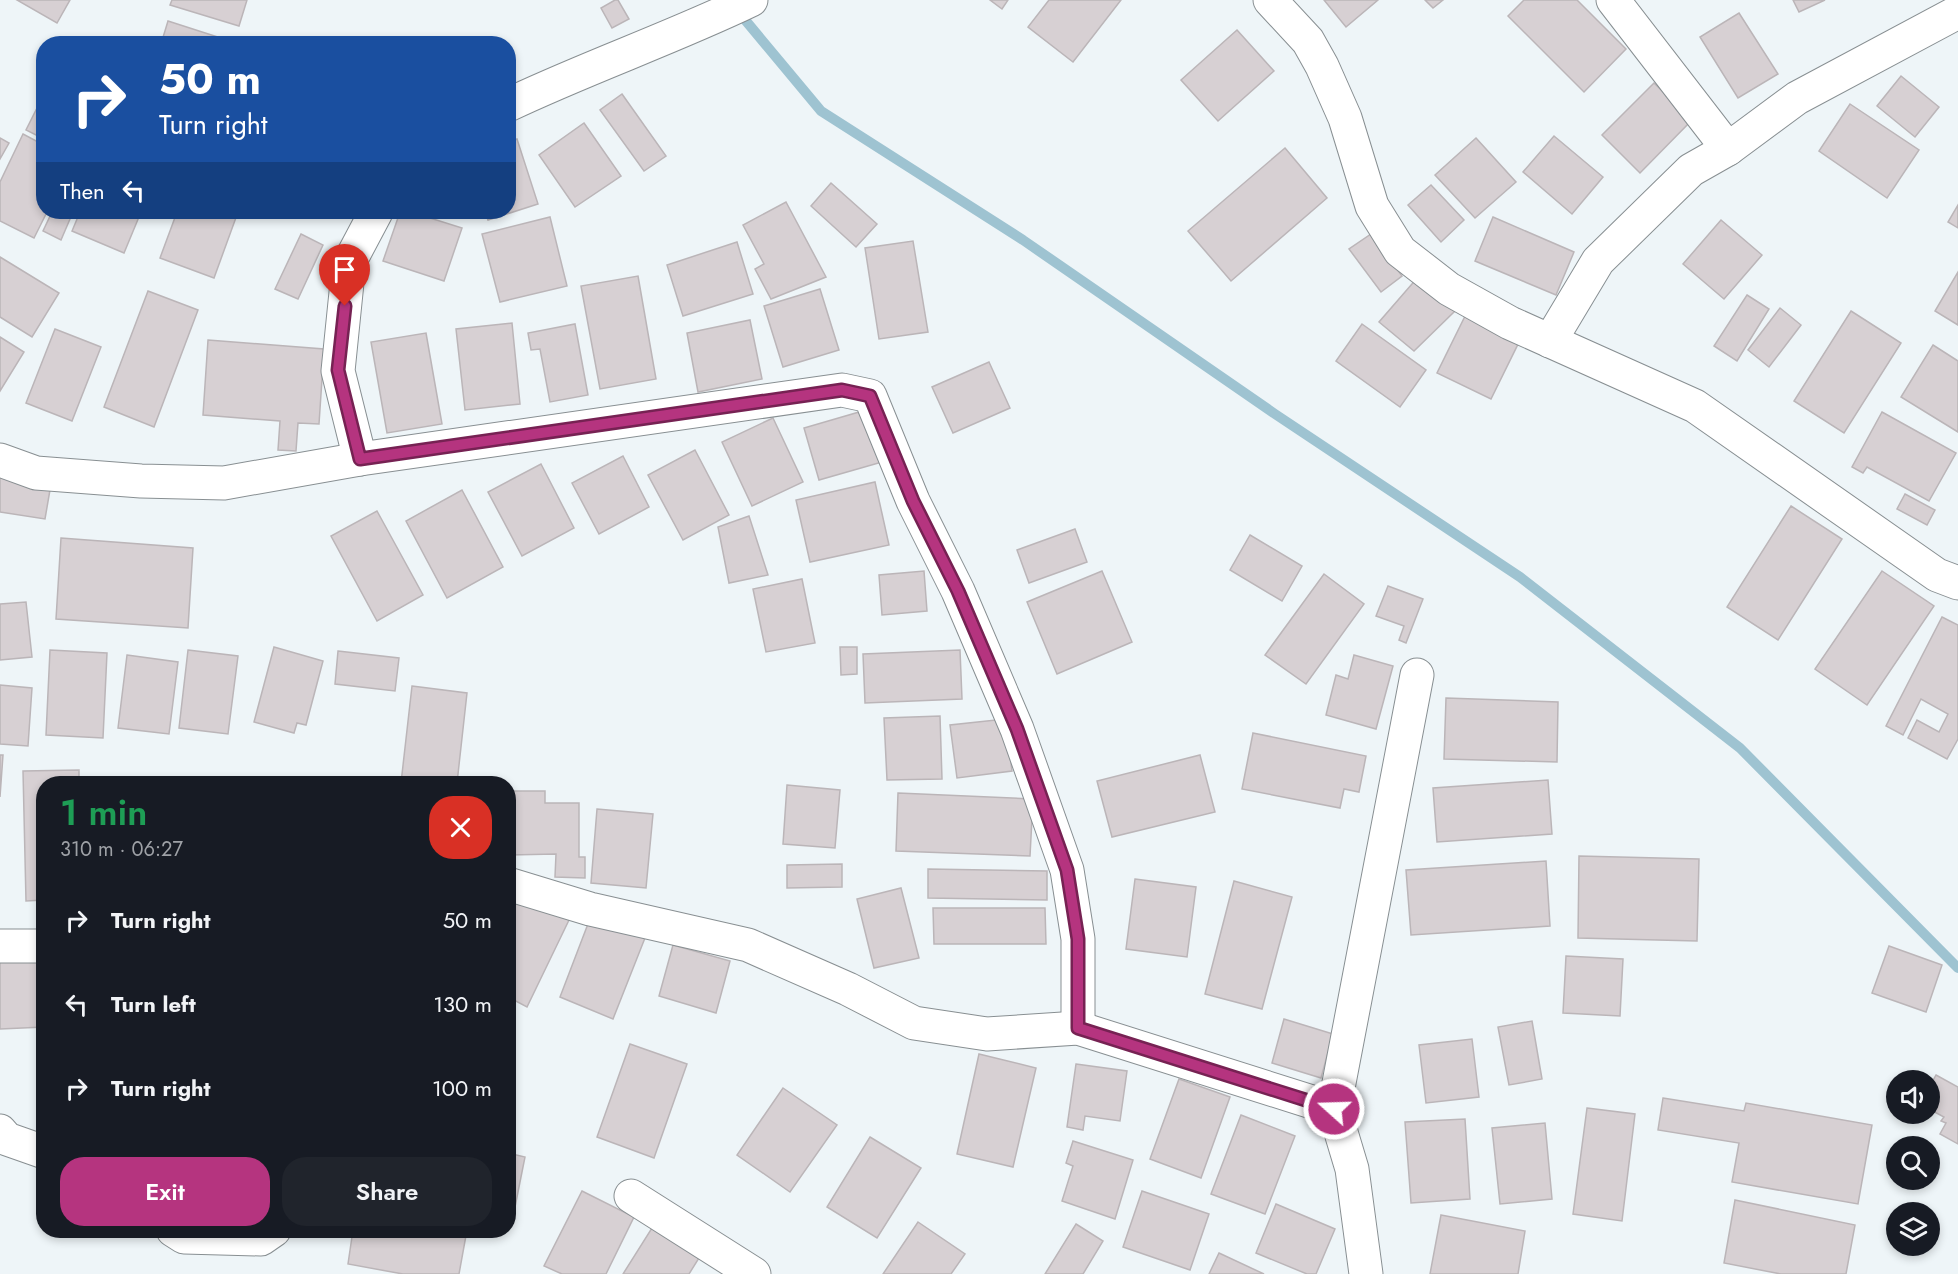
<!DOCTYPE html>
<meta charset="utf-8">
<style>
:root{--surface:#171b24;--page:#20242c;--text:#f1f3f6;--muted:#9ea1a6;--accent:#b5347f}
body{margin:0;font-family:Jost,sans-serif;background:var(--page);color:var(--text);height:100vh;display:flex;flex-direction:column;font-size:22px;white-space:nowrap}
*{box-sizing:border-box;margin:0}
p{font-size:20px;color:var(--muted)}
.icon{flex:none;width:33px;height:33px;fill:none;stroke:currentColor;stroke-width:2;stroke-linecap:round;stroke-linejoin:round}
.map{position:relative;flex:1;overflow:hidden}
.sheet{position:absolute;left:36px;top:776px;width:480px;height:462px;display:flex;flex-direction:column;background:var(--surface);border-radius:24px;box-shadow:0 3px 9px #0003}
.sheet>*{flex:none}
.banner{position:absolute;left:36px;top:36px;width:480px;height:183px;border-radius:24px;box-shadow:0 3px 9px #0003;background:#1a4fa0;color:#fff;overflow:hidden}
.tools{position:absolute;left:1886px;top:1070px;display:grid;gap:12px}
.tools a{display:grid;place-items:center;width:54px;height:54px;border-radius:50%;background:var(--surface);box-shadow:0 3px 9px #0003;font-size:30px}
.pin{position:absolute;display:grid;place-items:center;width:51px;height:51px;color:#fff;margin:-62px -26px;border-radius:50% 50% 50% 0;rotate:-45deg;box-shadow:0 0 6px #0007}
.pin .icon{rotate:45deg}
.me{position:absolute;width:66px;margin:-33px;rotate:290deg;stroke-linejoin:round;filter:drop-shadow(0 0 4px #0008)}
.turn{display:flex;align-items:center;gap:21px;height:126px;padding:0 24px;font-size:27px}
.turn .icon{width:78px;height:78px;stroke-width:2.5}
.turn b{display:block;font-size:42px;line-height:51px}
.then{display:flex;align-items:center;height:57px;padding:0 24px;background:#0003;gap:12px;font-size:22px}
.round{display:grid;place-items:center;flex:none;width:63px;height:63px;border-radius:24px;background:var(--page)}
.overview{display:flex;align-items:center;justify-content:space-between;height:102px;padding:0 24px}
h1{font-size:36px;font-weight:600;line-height:45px;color:#1e9e55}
.primary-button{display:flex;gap:12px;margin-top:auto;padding:12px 24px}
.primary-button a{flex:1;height:69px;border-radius:24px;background:var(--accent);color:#fff;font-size:24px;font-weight:600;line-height:69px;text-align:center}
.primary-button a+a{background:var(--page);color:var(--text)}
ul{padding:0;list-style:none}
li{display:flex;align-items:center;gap:18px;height:84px;padding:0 24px}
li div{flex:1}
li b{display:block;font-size:22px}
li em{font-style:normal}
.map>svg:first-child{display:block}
</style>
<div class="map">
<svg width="1958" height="1274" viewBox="0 0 1958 1274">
<rect width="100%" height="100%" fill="#eef5f8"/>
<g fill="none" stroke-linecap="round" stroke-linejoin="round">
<!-- stream -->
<path stroke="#9ec3d1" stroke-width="10" d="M736,9L821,111L1023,240L1275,414L1520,577L1740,748L1958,968"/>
</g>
<!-- building -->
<g fill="#d7d0d3" stroke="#bbb5b8" stroke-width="1.5">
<path d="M17,0H70L57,23Z"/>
<path d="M172,0H247L239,26L170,5Z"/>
<path d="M615,0H618L629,19L612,28L601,8Z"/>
<path d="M990,0H1008L1002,9Z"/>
<path d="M1049,0H1121L1073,62L1028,27Z"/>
<path d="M1324,0H1378L1346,27Z"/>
<path d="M1425,0H1443L1433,8Z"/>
<path d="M1524,0H1577L1626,49L1584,92L1508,16Z"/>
<path d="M1793,0H1825L1799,12Z"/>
<path d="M1739,13L1778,74L1738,98L1700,37Z"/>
<path d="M168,21L224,39L223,44H161Z"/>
<path d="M1237,30L1274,71L1218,121L1181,80Z"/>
<path d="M1901,76L1939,107L1915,137L1877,106Z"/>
<path d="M1654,83L1692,120L1640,173L1602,135Z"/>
<path d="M44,94V139L26,130Z"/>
<path d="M622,94L666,156L644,171L600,110Z"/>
<path d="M1850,104L1919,150L1887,198L1819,151Z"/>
<path d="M584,123L621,176L575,207L539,155Z"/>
<path d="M23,134L42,144L37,156L44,160V212H47L34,238L0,221V182Z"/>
<path d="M1554,136L1603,177L1572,214L1523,172Z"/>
<path d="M0,138L9,143L0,159Z"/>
<path d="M1476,138L1516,182L1475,218L1435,175Z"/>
<path d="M517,139L538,204L488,220L485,212H508V142Z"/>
<path d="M1285,148L1327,198L1231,281L1188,231Z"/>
<path d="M831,183L877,224L856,247L811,206Z"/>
<path d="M1431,185L1464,220L1441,242L1408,205Z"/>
<path d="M786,202L826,277L771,299L755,269L764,264L743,225Z"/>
<path d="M1958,205V228L1948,222Z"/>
<path d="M52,212H73L61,240L43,231Z"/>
<path d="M80,212H141L124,253L72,231Z"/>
<path d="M177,212H238L214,278L160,258Z"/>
<path d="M400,212H411L462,228L444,281L383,261Z"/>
<path d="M550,217L567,286L500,302L482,234Z"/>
<path d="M1493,217L1574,252L1556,295L1475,261Z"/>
<path d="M1721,220L1762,255L1724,299L1683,264Z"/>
<path d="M301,234L323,245L298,299L275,289Z"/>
<path d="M1371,234L1402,276L1381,292L1349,249Z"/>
<path d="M913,241L928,332L879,339L865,248Z"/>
<path d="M737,242L753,294L683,316L667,265Z"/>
<path d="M0,257L59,293L32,337L0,317Z"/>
<path d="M1958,272V325L1935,311Z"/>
<path d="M638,276L656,379L600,389L581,286Z"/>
<path d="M1418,277L1455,311L1414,351L1379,322Z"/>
<path d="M820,289L839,350L783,367L764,306Z"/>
<path d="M148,291L198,310L154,427L104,407Z"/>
<path d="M1747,295L1769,309L1737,361L1714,346Z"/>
<path d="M1473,300L1527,326L1491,399L1437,373Z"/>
<path d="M1780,308L1801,325L1769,367L1748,350Z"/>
<path d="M1851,311L1901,343L1844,433L1794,401Z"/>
<path d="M750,320L762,379L698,392L687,333Z"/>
<path d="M512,323L520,404L465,410L456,329Z"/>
<path d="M575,324L588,395L550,402L540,349L531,350L528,333Z"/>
<path d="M1362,324L1426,370L1400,407L1336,361Z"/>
<path d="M55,329L101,347L72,421L26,403Z"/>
<path d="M426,333L442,424L387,433L371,342Z"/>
<path d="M0,337L24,352L0,391Z"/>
<path d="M208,340L324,349L319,424L298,423L296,451L278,450L280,421L203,415Z"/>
<path d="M1933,345L1958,361V432L1901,397Z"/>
<path d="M989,362L1010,408L953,433L932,387Z"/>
<path d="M866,410L882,462L819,480L804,428Z"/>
<path d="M1882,412L1956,453L1929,501L1867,467L1863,473L1852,467Z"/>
<path d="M773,418L803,482L752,506L722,442Z"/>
<path d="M695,450L729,515L683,540L648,475Z"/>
<path d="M623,456L649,507L599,534L572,483Z"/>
<path d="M541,464L574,528L522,556L488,492Z"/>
<path d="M0,476L51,484L45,519L0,512Z"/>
<path d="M875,482L889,545L810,562L796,500Z"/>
<path d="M462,490L503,567L447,598L406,521Z"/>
<path d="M1905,494L1935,510L1927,525L1897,509Z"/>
<path d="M1791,506L1842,539L1778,640L1727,607Z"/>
<path d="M377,511L423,595L377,621L331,536Z"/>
<path d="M749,516L768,575L729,583L718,527Z"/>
<path d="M1075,529L1087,562L1029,583L1017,550Z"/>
<path d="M1250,535L1302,566L1282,601L1230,570Z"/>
<path d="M61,538L193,548L188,628L56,619Z"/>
<path d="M924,571L927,611L882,615L879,575Z"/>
<path d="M1102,571L1132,642L1057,674L1027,602Z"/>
<path d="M1882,571L1934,606L1867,705L1815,669Z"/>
<path d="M1324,574L1364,604L1306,684L1265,655Z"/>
<path d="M802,579L815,643L766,652L753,589Z"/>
<path d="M1388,586L1423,599L1406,643L1399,640L1404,626L1376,616Z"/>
<path d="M26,602L32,657L0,660V604Z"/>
<path d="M1942,617L1958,625V739L1947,759L1908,738L1917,720L1939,732L1948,714L1921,699L1903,735L1886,726Z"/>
<path d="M274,647L323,661L306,725L297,723L294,733L254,722Z"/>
<path d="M840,647H857V674L841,675Z"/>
<path d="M50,650L107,653L103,738L46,735Z"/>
<path d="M188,650L238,656L228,734L179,728Z"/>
<path d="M960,650L962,699L865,703L863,654Z"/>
<path d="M338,651L399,658L395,691L335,684Z"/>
<path d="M127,655L178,662L169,734L118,728Z"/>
<path d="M1354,655L1393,666L1376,729L1326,715L1336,675L1348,679Z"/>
<path d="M0,685L32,688L28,746L0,744Z"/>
<path d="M412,686L467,693L457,783H401Z"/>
<path d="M1446,698L1558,702L1557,762L1444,759Z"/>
<path d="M940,716L942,779L887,780L884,718Z"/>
<path d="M1005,719L1012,771L957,778L950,725Z"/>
<path d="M1253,733L1366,756L1359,792L1344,789L1340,808L1242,789Z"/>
<path d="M0,755H3L0,797Z"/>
<path d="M1200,755L1215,812L1112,837L1097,781Z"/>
<path d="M79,770V783H44V900L26,901L23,771Z"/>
<path d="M1548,780L1552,834L1437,842L1433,788Z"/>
<path d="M787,785L840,790L835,848L783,844Z"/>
<path d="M509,791H545V803H579V857H585V878L555,877L556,854L509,855Z"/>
<path d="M898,793L1033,799L1030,856L896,851Z"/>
<path d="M597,809L653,814L646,888L591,883Z"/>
<path d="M1579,856L1699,859L1697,941L1578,938Z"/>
<path d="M1546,861L1550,926L1411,935L1406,870Z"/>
<path d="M842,864V887L787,888V865Z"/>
<path d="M928,869L1047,871V900L928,898Z"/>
<path d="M1135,879L1196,887L1187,957L1126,949Z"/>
<path d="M1234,881L1292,897L1262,1009L1205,994Z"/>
<path d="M901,888L919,958L874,968L857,899Z"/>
<path d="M508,896L570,918L527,1007L508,997Z"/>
<path d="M933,908H1045L1046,944H934Z"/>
<path d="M591,916L645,938L613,1019L560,997Z"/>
<path d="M673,945L730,961L716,1013L659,996Z"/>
<path d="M1889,946L1942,965L1926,1012L1872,993Z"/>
<path d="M44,955V1027L0,1029V957Z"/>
<path d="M1566,956L1623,959L1620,1016L1563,1013Z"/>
<path d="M1284,1019L1333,1034L1321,1078L1272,1063Z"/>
<path d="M1532,1021L1542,1079L1509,1085L1498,1027Z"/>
<path d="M1472,1039L1479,1097L1426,1103L1419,1045Z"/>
<path d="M630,1044L687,1064L654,1158L597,1137Z"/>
<path d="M979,1054L1036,1068L1013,1167L957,1154Z"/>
<path d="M1076,1064L1127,1071L1120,1121L1085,1116L1083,1130L1067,1127Z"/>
<path d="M1936,1075L1958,1087V1144L1940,1134L1946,1123L1941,1121L1944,1117L1929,1109V1088Z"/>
<path d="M1179,1079L1230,1097L1201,1178L1150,1159Z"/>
<path d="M783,1088L837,1125L790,1192L737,1155Z"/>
<path d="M1663,1098L1744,1111L1746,1103L1872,1125L1858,1204L1732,1182L1739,1143L1658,1130Z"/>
<path d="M1587,1108L1635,1114L1622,1221L1573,1214Z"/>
<path d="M1241,1115L1295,1136L1265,1214L1211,1194Z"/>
<path d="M1465,1119L1470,1199L1411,1203L1405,1122Z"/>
<path d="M1545,1123L1552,1199L1500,1204L1492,1128Z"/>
<path d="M870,1137L921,1168L877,1238L827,1207Z"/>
<path d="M1073,1141L1133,1160L1115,1219L1062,1201L1073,1166L1066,1163Z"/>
<path d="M508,1153L525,1157L513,1217L508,1216Z"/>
<path d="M582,1191L634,1217L606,1274H562L544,1266Z"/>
<path d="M1142,1191L1209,1214L1190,1270L1123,1247Z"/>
<path d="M1735,1200L1855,1225L1846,1274H1781L1724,1263Z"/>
<path d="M1276,1204L1335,1229L1316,1274H1307L1256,1253Z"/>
<path d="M1441,1215L1525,1231L1518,1274H1430Z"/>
<path d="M657,1220L704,1250L689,1274H623Z"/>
<path d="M918,1222L965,1254L951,1274H883Z"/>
<path d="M1076,1224L1103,1241L1083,1274H1045Z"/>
<path d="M353,1230H467L459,1274H403L348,1264Z"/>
<path d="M1219,1253L1264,1274H1209Z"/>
</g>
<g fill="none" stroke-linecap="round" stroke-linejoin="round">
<!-- minor casing -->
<g stroke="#888f92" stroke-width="35">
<g id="minor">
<path d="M1270,0L1308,41L1322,66L1345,118L1372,206L1400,251L1449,289L1510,323L1695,406L1937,575L1958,583"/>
<path d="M1613,0L1728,149"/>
<path d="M508,105C588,67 672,38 751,0"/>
<path d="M1550,341L1598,261L1691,170L1728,149L1797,98L1958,12"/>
<path d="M360,459L338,371L349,263L376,212"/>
<path d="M0,460L36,473L141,481L224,483L360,459L842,390L870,396L913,501L958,591L1017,729L1067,870L1078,939V1028"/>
<path d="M508,884L590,909L748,945L848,989L914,1023L987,1034L1078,1028L1334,1109"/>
<path d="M0,946H44"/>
<path d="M0,1131L7,1139L44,1152"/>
<path d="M631,1196L754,1274"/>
<path d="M173,1230L184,1237L261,1239L274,1230"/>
<path d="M1366,1274L1352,1169L1334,1109L1417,675"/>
</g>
</g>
<!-- minor -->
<use href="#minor" stroke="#fff" stroke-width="33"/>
</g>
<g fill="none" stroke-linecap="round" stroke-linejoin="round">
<!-- route casing -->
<g stroke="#762253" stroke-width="15">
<path id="route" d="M345,306L338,370L360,459L842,390L870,396L913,501L958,591L1017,729L1067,870L1078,939V1028L1334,1109"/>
</g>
<!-- route -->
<use href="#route" stroke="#b5347f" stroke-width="10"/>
</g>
</svg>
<div class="tools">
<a><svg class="icon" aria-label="sound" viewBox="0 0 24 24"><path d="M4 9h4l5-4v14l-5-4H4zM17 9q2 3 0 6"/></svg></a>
<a><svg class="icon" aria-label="search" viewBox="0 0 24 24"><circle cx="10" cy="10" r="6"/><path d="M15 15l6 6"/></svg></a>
<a><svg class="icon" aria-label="layers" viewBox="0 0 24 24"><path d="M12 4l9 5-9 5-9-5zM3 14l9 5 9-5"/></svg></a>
</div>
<div class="pin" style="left:345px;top:306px;background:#d93025"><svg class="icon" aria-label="arrive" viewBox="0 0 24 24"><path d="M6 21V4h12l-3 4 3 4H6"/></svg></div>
<svg class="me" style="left:1334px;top:1109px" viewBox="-20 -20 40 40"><circle r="17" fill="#b5347f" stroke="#fff" stroke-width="3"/><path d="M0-11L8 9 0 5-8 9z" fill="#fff"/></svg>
<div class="banner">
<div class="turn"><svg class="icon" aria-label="right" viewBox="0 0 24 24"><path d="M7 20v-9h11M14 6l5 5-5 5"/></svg><div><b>50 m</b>Turn right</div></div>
<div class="then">Then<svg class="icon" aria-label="left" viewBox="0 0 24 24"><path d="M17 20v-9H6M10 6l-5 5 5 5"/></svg></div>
</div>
<section class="sheet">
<div class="overview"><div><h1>1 min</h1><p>310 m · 06:27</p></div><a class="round" style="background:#d93025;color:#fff"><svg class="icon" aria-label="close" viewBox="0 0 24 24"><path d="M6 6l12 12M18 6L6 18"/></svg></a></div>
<ul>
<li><svg class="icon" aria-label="right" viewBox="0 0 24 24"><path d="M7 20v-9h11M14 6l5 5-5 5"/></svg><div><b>Turn right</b></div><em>50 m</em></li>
<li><svg class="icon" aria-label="left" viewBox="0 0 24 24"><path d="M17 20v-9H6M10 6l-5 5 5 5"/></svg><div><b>Turn left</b></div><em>130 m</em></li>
<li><svg class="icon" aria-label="right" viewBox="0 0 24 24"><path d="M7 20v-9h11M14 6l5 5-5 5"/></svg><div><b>Turn right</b></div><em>100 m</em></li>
</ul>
<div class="primary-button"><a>Exit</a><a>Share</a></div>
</section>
</div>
